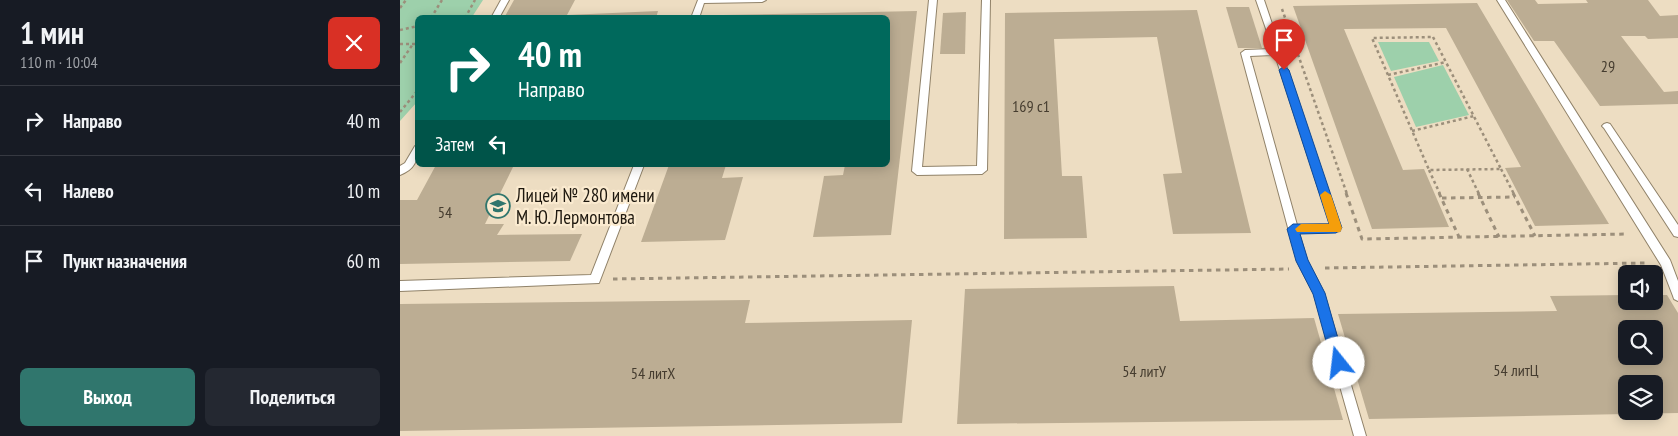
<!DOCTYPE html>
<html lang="ru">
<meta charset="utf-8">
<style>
:root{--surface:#171b24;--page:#242831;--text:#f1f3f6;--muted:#9ea1a6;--line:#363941;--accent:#30766d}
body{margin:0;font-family:"PT Sans Narrow",sans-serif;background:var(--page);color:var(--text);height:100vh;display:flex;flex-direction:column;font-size:19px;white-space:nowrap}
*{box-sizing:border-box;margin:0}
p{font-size:16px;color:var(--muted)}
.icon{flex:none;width:28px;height:28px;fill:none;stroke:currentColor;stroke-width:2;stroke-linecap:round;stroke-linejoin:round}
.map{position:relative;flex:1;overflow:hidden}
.sheet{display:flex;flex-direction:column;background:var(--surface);width:400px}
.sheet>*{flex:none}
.banner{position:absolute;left:15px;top:15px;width:475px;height:152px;border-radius:8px;box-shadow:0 2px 12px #0003;background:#00695c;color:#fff;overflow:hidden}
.buttons{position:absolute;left:1218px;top:265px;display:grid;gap:10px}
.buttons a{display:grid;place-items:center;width:45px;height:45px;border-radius:8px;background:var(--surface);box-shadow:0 2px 12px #0003;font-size:25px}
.pin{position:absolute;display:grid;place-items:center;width:42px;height:42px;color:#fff;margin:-51px -21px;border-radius:50% 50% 50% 0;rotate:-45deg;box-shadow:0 0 5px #0007}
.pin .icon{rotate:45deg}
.me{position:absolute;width:55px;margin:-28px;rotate:344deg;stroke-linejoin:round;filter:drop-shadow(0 0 4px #0008)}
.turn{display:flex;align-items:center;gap:18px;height:105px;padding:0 20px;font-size:22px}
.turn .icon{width:65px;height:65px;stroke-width:2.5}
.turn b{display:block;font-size:35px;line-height:42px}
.then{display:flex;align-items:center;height:48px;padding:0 20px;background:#0003;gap:10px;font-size:19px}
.round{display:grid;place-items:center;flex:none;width:52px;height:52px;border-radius:8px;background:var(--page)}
.headline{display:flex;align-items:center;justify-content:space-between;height:85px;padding:0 20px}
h1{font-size:30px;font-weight:800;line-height:38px}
.button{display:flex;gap:10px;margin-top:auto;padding:10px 20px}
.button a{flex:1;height:58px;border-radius:8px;background:var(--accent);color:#fff;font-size:20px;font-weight:800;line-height:58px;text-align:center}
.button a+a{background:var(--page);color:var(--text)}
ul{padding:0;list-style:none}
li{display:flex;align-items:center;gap:15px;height:70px;padding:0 20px;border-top:1px solid var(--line)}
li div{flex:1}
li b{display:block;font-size:19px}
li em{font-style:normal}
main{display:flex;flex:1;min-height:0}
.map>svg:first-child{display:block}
</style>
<main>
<section class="sheet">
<div class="headline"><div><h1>1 мин</h1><p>110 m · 10:04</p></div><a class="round" style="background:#d93025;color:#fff"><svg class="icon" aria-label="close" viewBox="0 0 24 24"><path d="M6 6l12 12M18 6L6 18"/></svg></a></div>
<ul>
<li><svg class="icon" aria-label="right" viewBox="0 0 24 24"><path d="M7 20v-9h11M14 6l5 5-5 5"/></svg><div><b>Направо</b></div><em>40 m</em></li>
<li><svg class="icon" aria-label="left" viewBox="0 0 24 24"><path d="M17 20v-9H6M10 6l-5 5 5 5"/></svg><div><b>Налево</b></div><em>10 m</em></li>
<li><svg class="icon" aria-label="arrive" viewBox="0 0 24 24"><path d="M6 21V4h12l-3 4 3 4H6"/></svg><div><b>Пункт назначения</b></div><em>60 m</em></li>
</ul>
<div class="button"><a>Выход</a><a>Поделиться</a></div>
</section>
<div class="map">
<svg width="1278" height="436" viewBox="0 0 1278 436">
<rect width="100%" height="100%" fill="#edddc2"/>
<!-- green -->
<g fill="#9dd0ab">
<path d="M0,0H83L72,17L18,18L17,102L0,121Z"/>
<path d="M978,42H1029L1039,61L991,71Z"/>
<path d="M1043,65L1069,115L1016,127L994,77Z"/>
</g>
<!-- building -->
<g fill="#bcad93" fill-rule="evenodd">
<path d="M114,0H175L167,15L258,11L256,18H104Z"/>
<path d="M1107,0H1135L1138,4L1188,3L1186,0H1248L1260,16L1278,15V38L1248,39L1245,36H1221L1264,92L1278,91V104L1200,106L1154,41H1134Z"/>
<path d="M1077,3L1165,151L1209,224L1135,226L1105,168L1121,167L1046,28L944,29L1003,170L1024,169L1049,227L972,229L893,6Z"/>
<path d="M826,7H849L862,48H838Z"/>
<path d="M797,10L851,233L773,234L763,174L782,173L757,37L654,39L662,176H682L687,238L604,239L605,13Z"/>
<path d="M517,11L491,235L413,237L424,176L443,175L445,165H488V18H322L323,15Z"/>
<path d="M566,12L565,54H540L543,13Z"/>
<path d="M36,165H114L85,224H104L97,235L182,234L170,261L0,264V200H17Z"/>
<path d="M269,165H326L322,178L343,177L325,240L241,242Z"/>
<path d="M774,286L780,321L914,318L943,420L557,424L565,289Z"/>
<path d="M1226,295V301H1254V295H1267L1278,313V413L969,419L938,314L1157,311L1150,296ZM1226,329H1254V356H1226ZM1226,384H1254V411H1226Z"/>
<path d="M350,300L345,323L512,320L502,423L0,431V304Z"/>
</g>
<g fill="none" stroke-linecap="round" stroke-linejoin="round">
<!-- lane casing -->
<g stroke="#908269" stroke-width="2">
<g id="lane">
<path d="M101,0H109L99,18H91Z"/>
<path d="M298,0H366L362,2L304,3L299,18H291Z"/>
<path d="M529,0H537L522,167L577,166L582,0H590L587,170L582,174L517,175L512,171Z"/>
<path d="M856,0H864L941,228L940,231L936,232L899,233L907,260L924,293L966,436H954L914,294L897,261L841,53L845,50L873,49ZM875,55L930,224L897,225L850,56Z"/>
<path d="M1097,0H1105L1270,260L1278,281V301L1274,299L1273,296L1261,265Z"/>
<path d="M1207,123L1210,124L1278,225V237L1274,236L1204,128L1202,126L1204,124Z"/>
<path d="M15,146H18C18,160 15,169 0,175V166L5,163Z"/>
<path d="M234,165H244L199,283L0,291V281L191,275Z"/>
</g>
</g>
<!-- path-far1 -->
<g stroke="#9c8f7b" stroke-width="2.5" stroke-dasharray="3 3" stroke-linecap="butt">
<path d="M0,8L6,0"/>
<path d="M882,9L947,194"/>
<path d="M31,18L42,0"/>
<path d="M65,18L75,0"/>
<path d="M0,30L18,26"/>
<path d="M1033,37L1101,169L1029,170L972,38Z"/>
<path d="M0,44H18"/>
<path d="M0,63L13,44"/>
<path d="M988,75L1046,62"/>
<path d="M0,112L18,90"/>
<path d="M1012,131L1074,116"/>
<path d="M1067,169L1079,194"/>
<path d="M1101,169L1114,194"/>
<path d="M1029,170L1040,194"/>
</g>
<!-- path -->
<g stroke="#9c8f7b" stroke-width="3" stroke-dasharray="4.5 4.5" stroke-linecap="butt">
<path d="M946,193L962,239L1227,234"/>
<path d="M1039,193L1059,237"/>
<path d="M1078,193L1099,237"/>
<path d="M1113,193L1135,236"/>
<path d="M1042,198L1115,197"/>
<path d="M925,268L1246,263"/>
<path d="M213,279L889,269"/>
</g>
<!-- lane -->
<use href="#lane" fill="#fff" fill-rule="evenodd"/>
</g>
<!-- route -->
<path fill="#1a73e8" stroke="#114b97" d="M884,66L889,70L942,228L936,233L900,234L908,260L925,293L945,363L943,367L939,369L934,367L932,363L913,294L896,261L887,229L893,224H929L879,70Z"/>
<!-- slow -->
<path fill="#f59e0b" d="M925,191L931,195L942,228L940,232H897L895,229L901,224H929L920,195Z"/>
<!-- icons -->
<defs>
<g id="school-ring" transform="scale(1.25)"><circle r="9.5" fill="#faeacf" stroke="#30766d" stroke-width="1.5"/><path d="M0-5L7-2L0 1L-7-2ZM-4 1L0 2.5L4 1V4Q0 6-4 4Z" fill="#30766d"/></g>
</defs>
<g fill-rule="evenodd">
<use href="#school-ring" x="98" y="206"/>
</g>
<g text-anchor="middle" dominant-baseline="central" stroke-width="4.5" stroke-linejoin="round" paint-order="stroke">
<!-- number labels -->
<g font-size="16" fill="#453c2f">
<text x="1208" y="66">29</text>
<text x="631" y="106">169 с1</text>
<text x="45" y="212">54</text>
<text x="1116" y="370">54 литЦ</text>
<text x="744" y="371">54 литУ</text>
<text x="253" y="373">54 литХ</text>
</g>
<!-- poi labels -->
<g font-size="19" fill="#1d170e" stroke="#faeacf" text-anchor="start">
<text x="116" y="195">Лицей № 280 имени<tspan x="116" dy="22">М. Ю. Лермонтова</tspan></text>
</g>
</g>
</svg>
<div class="buttons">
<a><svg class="icon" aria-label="sound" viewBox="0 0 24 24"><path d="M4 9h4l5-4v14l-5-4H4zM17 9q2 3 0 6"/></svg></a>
<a><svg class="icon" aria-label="search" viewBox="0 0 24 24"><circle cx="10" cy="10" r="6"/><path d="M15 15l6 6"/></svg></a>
<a><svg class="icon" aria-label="layers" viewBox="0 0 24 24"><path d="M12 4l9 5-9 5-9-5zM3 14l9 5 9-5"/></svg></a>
</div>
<div class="pin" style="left:884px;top:70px;background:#d93025"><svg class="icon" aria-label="arrive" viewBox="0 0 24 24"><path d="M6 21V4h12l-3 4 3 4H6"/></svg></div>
<svg class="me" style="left:939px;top:363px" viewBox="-20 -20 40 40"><circle r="19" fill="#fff"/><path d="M0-13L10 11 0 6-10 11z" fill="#1a73e8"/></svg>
<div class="banner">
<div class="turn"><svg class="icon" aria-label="right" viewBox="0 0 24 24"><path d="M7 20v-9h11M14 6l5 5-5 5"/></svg><div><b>40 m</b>Направо</div></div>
<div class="then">Затем<svg class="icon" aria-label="left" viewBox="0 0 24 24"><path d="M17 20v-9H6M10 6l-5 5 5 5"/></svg></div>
</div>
</div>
</main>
